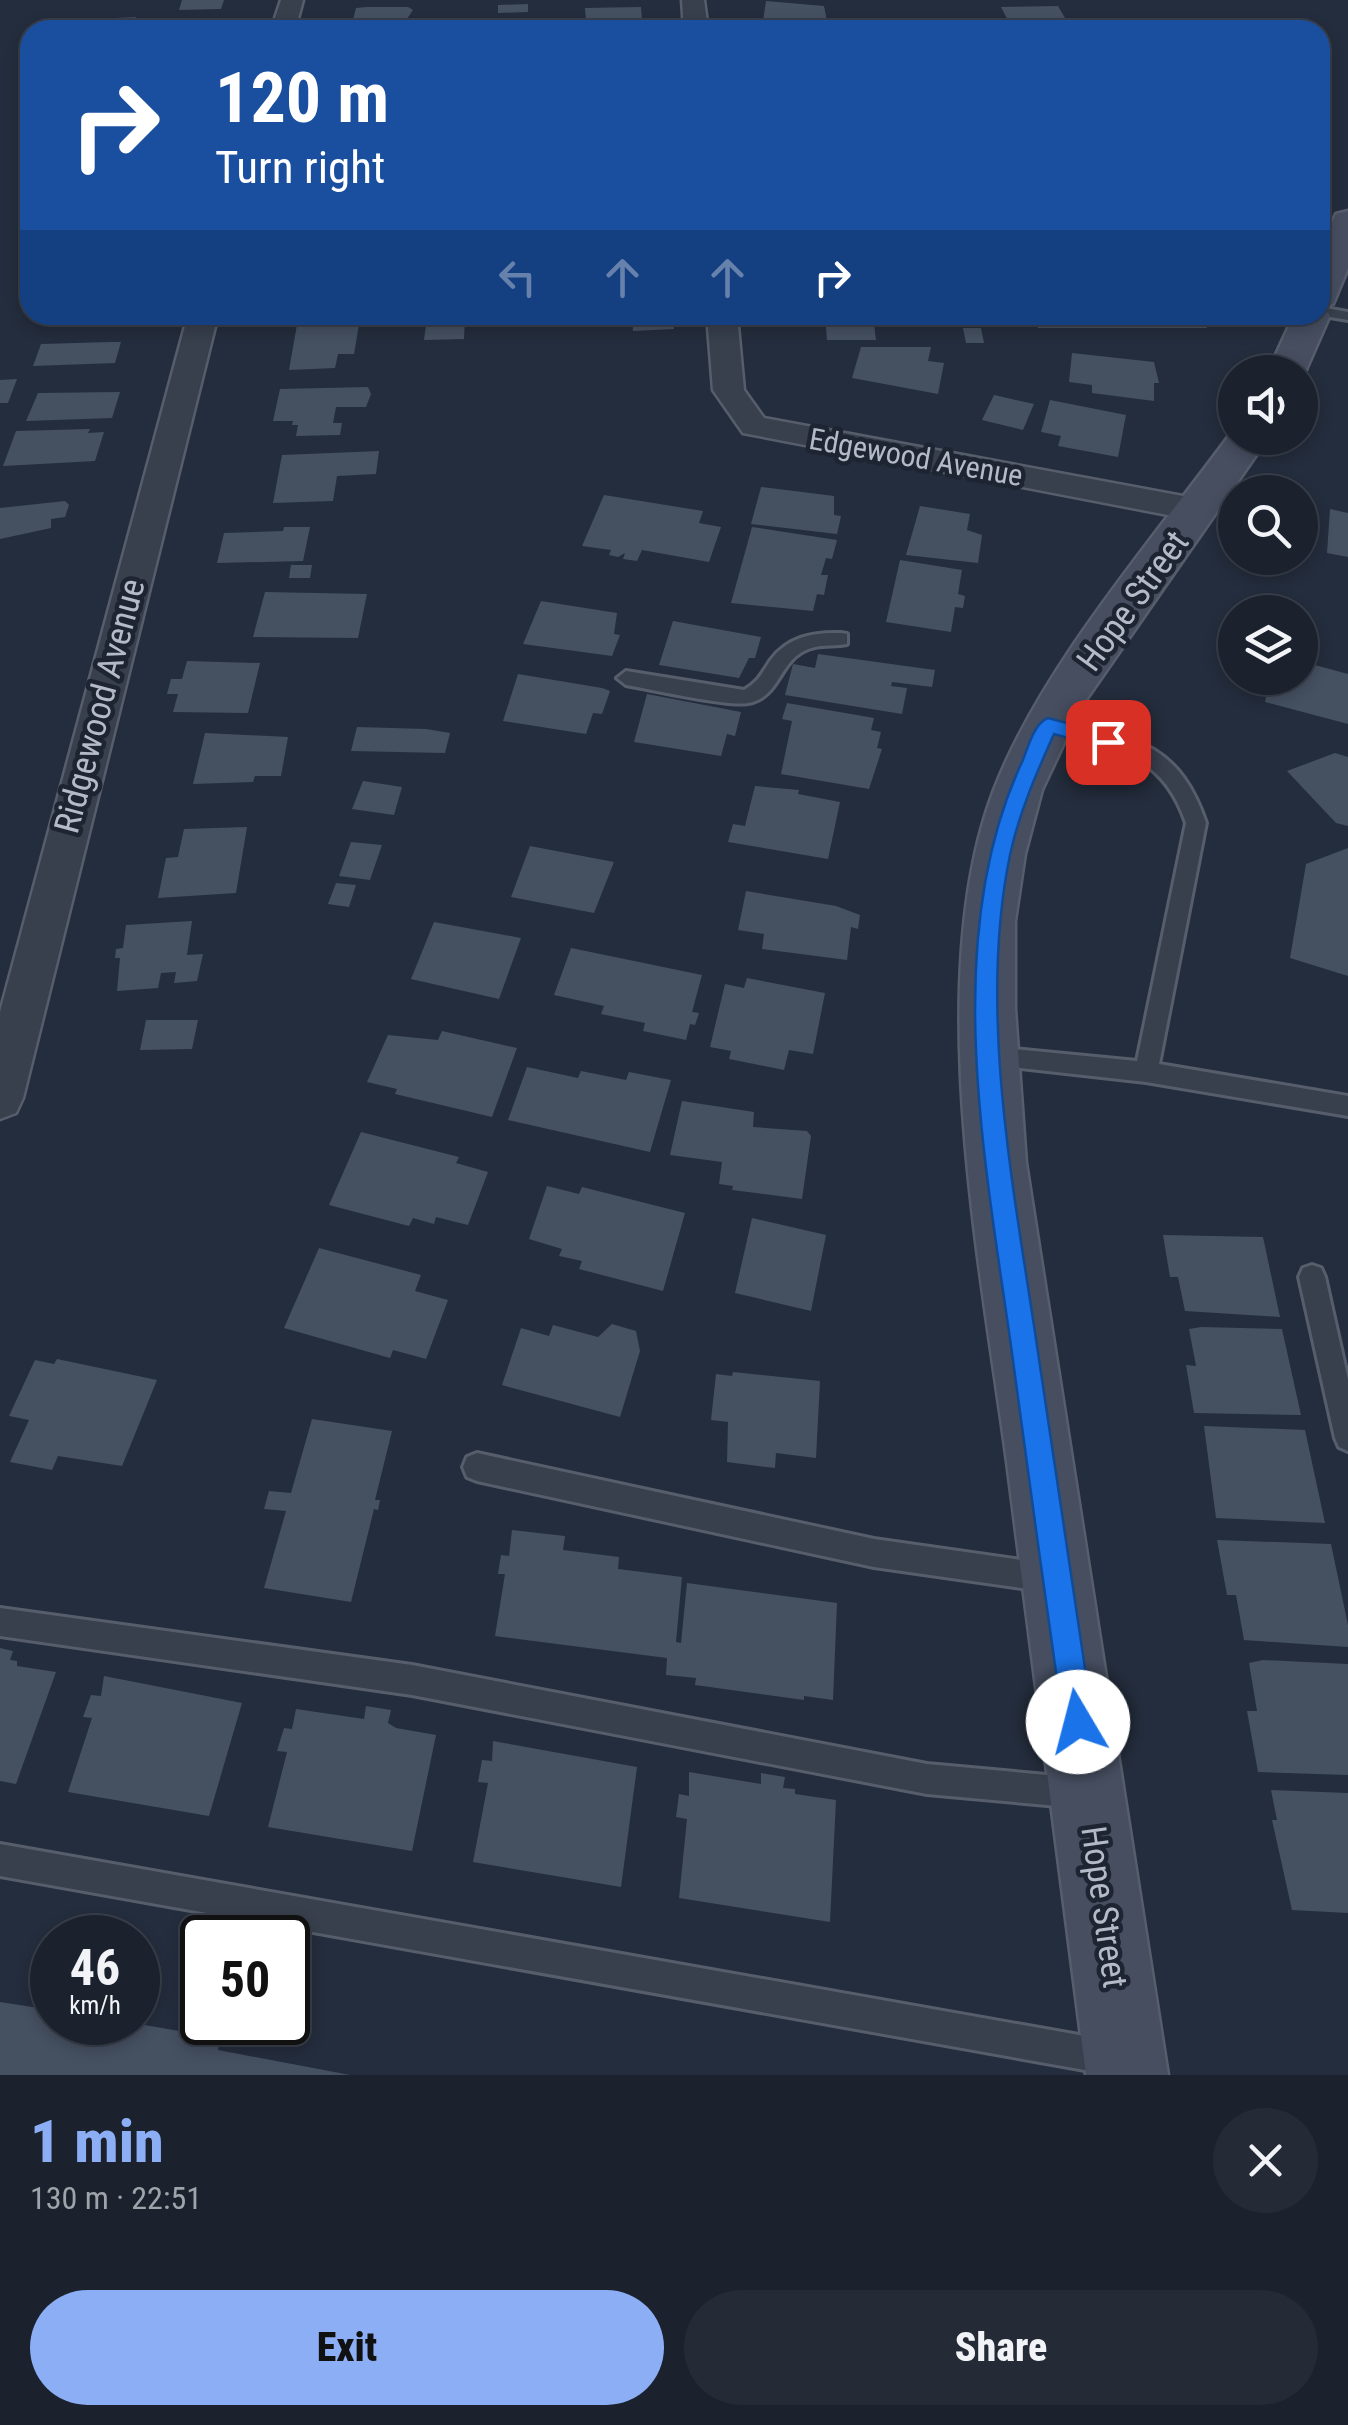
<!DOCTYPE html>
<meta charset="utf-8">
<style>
:root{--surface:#1b222e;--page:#242a36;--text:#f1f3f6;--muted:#a0a4aa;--line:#393f4a;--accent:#8caef5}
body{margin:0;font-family:"Roboto Condensed",sans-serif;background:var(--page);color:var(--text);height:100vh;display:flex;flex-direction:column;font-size:38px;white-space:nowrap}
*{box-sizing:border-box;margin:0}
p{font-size:32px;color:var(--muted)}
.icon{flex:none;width:55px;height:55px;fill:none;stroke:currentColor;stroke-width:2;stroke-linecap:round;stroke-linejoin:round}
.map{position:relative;height:2075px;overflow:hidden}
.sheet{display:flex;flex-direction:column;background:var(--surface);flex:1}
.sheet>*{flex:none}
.banner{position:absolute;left:20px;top:20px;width:1310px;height:305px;border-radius:30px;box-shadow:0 5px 15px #0003,0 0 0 2px var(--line);background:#1a4fa0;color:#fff;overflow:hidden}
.tools{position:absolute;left:1218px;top:355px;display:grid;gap:20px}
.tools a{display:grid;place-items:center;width:100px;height:100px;border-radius:50%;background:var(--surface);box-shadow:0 5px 15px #0003,0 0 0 2px var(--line);font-size:50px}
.speed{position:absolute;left:30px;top:1915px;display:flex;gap:20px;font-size:50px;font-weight:700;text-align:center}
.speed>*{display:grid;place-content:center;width:130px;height:130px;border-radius:50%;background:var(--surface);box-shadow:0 5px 15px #0003,0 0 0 2px var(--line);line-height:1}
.speed small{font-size:25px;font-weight:400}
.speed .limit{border:5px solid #111;border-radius:15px;background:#fff;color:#111}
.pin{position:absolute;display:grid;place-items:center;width:85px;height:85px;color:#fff;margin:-42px;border-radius:20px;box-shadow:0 5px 15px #0006}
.me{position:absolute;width:110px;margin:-55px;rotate:352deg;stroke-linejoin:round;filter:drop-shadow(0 0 8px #0008)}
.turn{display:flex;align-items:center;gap:35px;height:210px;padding:0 30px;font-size:45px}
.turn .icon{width:130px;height:130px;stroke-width:2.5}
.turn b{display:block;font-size:70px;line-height:85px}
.lanes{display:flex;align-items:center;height:95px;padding:0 30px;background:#0003;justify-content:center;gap:50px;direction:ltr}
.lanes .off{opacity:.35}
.round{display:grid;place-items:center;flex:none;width:105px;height:105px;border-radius:52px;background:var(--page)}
.head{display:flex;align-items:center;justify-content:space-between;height:170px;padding:0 30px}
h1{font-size:60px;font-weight:800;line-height:75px;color:var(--accent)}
.cta{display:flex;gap:20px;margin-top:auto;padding:20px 30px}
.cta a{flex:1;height:115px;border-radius:60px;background:var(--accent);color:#111;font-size:40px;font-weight:800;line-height:115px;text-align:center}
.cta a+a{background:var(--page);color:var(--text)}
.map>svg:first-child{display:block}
</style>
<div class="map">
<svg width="1348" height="2075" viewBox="0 0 1348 2075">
<rect width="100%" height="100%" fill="#242d3d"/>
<!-- building -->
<g fill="#455061">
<path d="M182,0H224L221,9L179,10Z"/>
<path d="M766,1L824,6L827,21H763Z"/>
<path d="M528,4V12L498,13V5Z"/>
<path d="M1058,6L1072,30H1013L1001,7Z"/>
<path d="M367,7H408L413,10L405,22L352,23L356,8Z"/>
<path d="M641,7L642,20L586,21L585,8Z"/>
<path d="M136,17L133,29L90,30L93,19Z"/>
<path d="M216,21L226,25L224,30H160L174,22Z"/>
<path d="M427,21H456L454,30H426Z"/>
<path d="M632,315H672L674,329L633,331Z"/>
<path d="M825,315H873L876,340H827Z"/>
<path d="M1035,315H1202L1207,328H1038Z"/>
<path d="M324,316L360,319L354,354H338L335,368L289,370L298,319Z"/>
<path d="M465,316L464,339L424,340L427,317Z"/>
<path d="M963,328H981L984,343H966Z"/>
<path d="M109,342H121L115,363L33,366L41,344Z"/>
<path d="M861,347H931L928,361L944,363L938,394L852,378Z"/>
<path d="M1072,353L1154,362L1159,383H1154V401L1092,393V385L1069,382Z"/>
<path d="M17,379L8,403H0V380Z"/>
<path d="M368,387L371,394L366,407H336L333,423H342L340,435L296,436L298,425H292L293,421H273L280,389Z"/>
<path d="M120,392L112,418L26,421L38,393Z"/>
<path d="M994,395L1034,404L1023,430L982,420Z"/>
<path d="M1050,400L1126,415L1118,457L1058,446L1061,436L1041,432Z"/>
<path d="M90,429L88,433L104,432L95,461L3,466L16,431Z"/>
<path d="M379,451L376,474L337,476L333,501L273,503L282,455Z"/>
<path d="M761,487L834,496V515L841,516L837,534L751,524Z"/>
<path d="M604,495L703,511L699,523L721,527L709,562L642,550L637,561L623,559L625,553L618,557L609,555L611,550L582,546Z"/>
<path d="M65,501L69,505L65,517L51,519V528L0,539V508Z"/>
<path d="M920,506L970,514L967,530L982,535L978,563L906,555Z"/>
<path d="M1330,509L1348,513V557L1327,553Z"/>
<path d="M284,527H310L303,561L217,563L224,533L283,531Z"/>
<path d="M752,527L837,540L832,559L826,558L821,575H828L824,595L817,594L813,611L731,603Z"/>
<path d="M900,560L962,570L958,594L965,596L963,608L955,607L951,632L886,622Z"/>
<path d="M291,565H312L310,578H289Z"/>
<path d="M265,592L367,594L358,638L253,637Z"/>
<path d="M541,601L617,613L614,634L620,635L612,656L523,644Z"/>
<path d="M673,621L761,637L755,658H749L739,678L659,665Z"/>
<path d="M818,654L935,670L932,687L892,682L891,686L907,688L902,714L785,695L793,664L815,668Z"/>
<path d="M187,661L260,663L248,713L173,712L178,694H167L171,679H182Z"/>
<path d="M1300,661L1348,674V724L1265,702L1270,678H1300Z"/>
<path d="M518,674L602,688L610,691L602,714L593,713L586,734L503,721Z"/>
<path d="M647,694L741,712L735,736L727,734L721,756L634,742Z"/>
<path d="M787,703L874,718L871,730L881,732L877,748L882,749L869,789L781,774L792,721L782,719Z"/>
<path d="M357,727L426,729L450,733L445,753L351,751Z"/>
<path d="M205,733L288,737L281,776H255L253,782L193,784Z"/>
<path d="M1335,753L1348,757V826L1336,823L1287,771Z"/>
<path d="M363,781L402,787L394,815L352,809Z"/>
<path d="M755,786L799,790L798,794L840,802L828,859L728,842L733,824L745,826Z"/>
<path d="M247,827L236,893L158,898L166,858L178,857L184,829Z"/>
<path d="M351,842L382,845L370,880L339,876Z"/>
<path d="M530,846L614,862L594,913L511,897Z"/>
<path d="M1348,848V976L1290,958L1306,864Z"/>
<path d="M336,883L356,885L349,907L328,904Z"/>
<path d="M746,891L836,906L860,915L858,929L851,927L847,960L762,949L764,934L738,930Z"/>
<path d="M192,921L187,955L203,954L197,981L174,983L176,972L161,973L158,988L117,991L120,958H115L116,949L123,948L126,925Z"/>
<path d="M434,922L521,938L499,999L411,979Z"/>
<path d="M571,948L702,975L692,1012L699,1013L695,1025L690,1024L686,1040L643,1031L645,1023L601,1014L604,1006L554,995Z"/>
<path d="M747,978L825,993L813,1054L789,1050L784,1070L729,1059L731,1051L710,1047L725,984L744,988Z"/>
<path d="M146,1020H198L192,1049L140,1050Z"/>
<path d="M442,1031L517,1048L492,1117L395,1094L397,1089L367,1082L388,1035L438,1040Z"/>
<path d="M527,1067L578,1078L581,1071L626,1080L629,1072L671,1080L650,1152L508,1120Z"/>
<path d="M682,1101L754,1112L753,1127L807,1131L811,1136L802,1199L732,1190L733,1186L719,1184L722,1162L670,1155Z"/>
<path d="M361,1132L459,1157L456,1163L488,1172L468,1225L436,1217L434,1224L413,1218L409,1226L329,1205Z"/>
<path d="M547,1186L579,1194L582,1187L685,1213L663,1291L579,1269L582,1261L559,1256L562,1249L529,1239Z"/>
<path d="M752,1218L826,1235L811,1311L735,1293Z"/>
<path d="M1163,1235L1263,1237L1280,1317L1185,1311L1178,1277H1170Z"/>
<path d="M319,1248L421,1275L415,1291L448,1300L426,1359L393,1350L390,1358L284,1328Z"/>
<path d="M612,1324L636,1331L640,1351L620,1417L502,1385L521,1328L549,1336L553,1325L598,1337Z"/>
<path d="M1201,1327L1282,1329L1301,1415L1194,1413L1186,1365L1196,1366L1189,1329Z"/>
<path d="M57,1359L157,1380L122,1466L58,1456L52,1470L10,1462L29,1420L9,1416L35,1360L54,1364Z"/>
<path d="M733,1372L820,1381L816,1458L776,1453L775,1468L727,1462L728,1422L711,1420L716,1374L732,1376Z"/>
<path d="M312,1419L392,1431L375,1500H380L378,1510L374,1509L351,1602L264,1588L286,1511L264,1509L269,1491L291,1493Z"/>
<path d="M1204,1426L1305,1430L1325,1523L1216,1518Z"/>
<path d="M512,1530L565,1536L563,1550L619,1557L618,1569L682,1577L676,1642L681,1643L687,1583L837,1603L833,1700L804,1696V1700L695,1685L696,1678L666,1675L667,1658L495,1636L505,1574H498L501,1555L509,1556Z"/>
<path d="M1217,1540L1331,1544L1348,1625V1647L1244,1640L1236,1595H1227Z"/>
<path d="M0,1648L13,1651L10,1660L17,1661V1666L56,1672L16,1784L0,1781Z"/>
<path d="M1263,1660L1348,1664V1775L1258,1772L1247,1711H1257L1249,1663Z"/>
<path d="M104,1676L242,1703L209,1816L68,1792L92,1718L83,1717L91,1695L101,1696Z"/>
<path d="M366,1706L391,1710L388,1723L396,1728L436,1735L412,1851L268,1827L287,1752L277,1751L284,1728L292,1729L296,1709L364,1719Z"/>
<path d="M493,1741L637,1767L621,1887L473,1862L488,1783L478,1782L482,1760L492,1761Z"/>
<path d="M689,1772L761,1784V1773L785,1777L783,1788L795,1789V1794L836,1800L830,1922L679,1898L687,1819L676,1817L679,1794L689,1796Z"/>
<path d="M1271,1790L1348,1793V1913L1292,1910L1272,1820H1277Z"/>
<path d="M0,2002L52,2010V2022H127L220,2038L218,2050L350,2075H0Z"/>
</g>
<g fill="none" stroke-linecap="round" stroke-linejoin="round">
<!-- lane casing -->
<g stroke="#565d6b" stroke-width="6">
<g id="lane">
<path d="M1320,307L1348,312V320L1318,315Z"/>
<path d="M841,633L847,634V644C832,647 817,643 802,652C779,665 778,698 748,703C729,707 650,689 626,685L617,678L626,671L744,690C758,682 761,675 770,661C787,637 813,632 841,633Z"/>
<path d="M1048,718C1127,737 1177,737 1206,823L1159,1064L1348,1096V1116L1146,1082L984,1064L981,1057L984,1050L992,1047L1137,1061L1186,823C1160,747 1108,750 1041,730L1038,725Z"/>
<path d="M1312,1265L1321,1268L1325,1277L1348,1380V1451L1339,1447L1335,1438L1299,1277L1303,1268Z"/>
<path d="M477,1453L874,1539L1049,1564L1059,1568L1063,1578L1059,1588L1049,1592L874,1567L477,1481L467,1477L463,1467L467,1457Z"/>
<path d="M0,1608L412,1665L927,1764L1080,1778L1091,1782L1095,1793L1091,1804L1080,1808L927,1794L412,1695L0,1636Z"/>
<path d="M0,1844L1113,2041L1125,2046L1130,2058L1125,2070L1113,2075L0,1876Z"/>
</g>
</g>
<!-- street casing -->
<g stroke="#565d6b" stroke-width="5">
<g id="street">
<path d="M281,0H303L295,30H271Z"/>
<path d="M682,0H704L708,30H684Z"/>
<path d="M188,315H218L23,1098L16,1113L0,1119V1012Z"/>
<path d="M707,315H737L744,390L764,418L1199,499L1211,502L1216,510L1211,518L1199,521L743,433L713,390Z"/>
</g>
</g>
<!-- secondary casing -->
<g stroke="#565d6b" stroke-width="5">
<g id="secondary">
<path d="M1348,211V268L1333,304L1321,306L1330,315L1305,372L1300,379V372H1268L1294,315H1320V250L1336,214Z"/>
<path d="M1234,429L1235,438H1268L1081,707L1042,790L1025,854L1015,921V1009L1026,1163L1168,2075H1086C1060,1871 1033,1667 1007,1462C981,1267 922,977 994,790C1041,667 1155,537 1234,429Z"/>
</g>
</g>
<!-- lane -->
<use href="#lane" fill="#383f4d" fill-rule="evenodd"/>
<!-- street -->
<use href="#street" fill="#383f4d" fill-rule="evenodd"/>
<!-- secondary -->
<use href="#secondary" fill="#464e60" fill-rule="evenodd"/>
</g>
<!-- route -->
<path fill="#1a73e8" stroke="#114b97" stroke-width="2.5" d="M1048,718L1115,736L1118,742L1108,749L1054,734C1036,774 1019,813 1010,855C978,1009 1013,1185 1036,1339C1055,1466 1074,1594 1093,1722L1088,1733L1078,1737L1067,1733L1063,1722C1045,1597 1028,1471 1011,1346C985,1161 940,937 1022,762C1028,748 1034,723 1048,718Z"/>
<g text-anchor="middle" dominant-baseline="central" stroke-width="9" stroke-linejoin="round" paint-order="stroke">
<!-- far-street labels -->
<g font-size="30" fill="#b4bac8" stroke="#1d2432">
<text transform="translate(916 457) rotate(10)">Edgewood Avenue</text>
</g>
<!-- street labels -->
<g font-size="35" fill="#b4bac8" stroke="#1d2432">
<text transform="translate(1133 601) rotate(-54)">Hope Street</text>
<text transform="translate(100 706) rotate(-75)">Ridgewood Avenue</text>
<text transform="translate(1104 1907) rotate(82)">Hope Street</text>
</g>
</g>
</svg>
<div class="tools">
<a><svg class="icon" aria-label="sound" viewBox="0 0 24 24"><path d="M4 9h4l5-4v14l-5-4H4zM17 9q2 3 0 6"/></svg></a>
<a><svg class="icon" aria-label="search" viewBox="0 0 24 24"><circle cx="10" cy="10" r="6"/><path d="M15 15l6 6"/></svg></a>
<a><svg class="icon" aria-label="layers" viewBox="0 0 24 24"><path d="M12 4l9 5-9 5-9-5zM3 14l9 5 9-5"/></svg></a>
</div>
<div class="speed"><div>46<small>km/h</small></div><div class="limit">50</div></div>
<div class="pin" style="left:1108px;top:742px;background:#d93025"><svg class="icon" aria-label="arrive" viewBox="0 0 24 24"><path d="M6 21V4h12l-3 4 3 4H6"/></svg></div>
<svg class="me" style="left:1078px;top:1722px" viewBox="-20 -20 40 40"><circle r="19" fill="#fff"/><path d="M0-13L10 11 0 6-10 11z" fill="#1a73e8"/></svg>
<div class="banner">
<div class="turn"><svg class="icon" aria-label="right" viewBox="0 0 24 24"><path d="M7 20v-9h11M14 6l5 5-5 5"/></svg><div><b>120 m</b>Turn right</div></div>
<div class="lanes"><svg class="icon off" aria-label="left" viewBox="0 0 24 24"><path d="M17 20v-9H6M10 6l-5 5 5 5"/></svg><svg class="icon off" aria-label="ahead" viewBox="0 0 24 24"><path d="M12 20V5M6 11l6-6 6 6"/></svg><svg class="icon off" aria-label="ahead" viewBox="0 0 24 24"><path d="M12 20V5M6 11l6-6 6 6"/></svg><svg class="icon" aria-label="right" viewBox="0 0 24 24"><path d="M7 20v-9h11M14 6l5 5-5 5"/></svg></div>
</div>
</div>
<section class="sheet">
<div class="head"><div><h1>1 min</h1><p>130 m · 22:51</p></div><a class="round"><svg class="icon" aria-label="close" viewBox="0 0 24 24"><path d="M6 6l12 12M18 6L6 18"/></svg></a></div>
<div class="cta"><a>Exit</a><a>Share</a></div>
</section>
